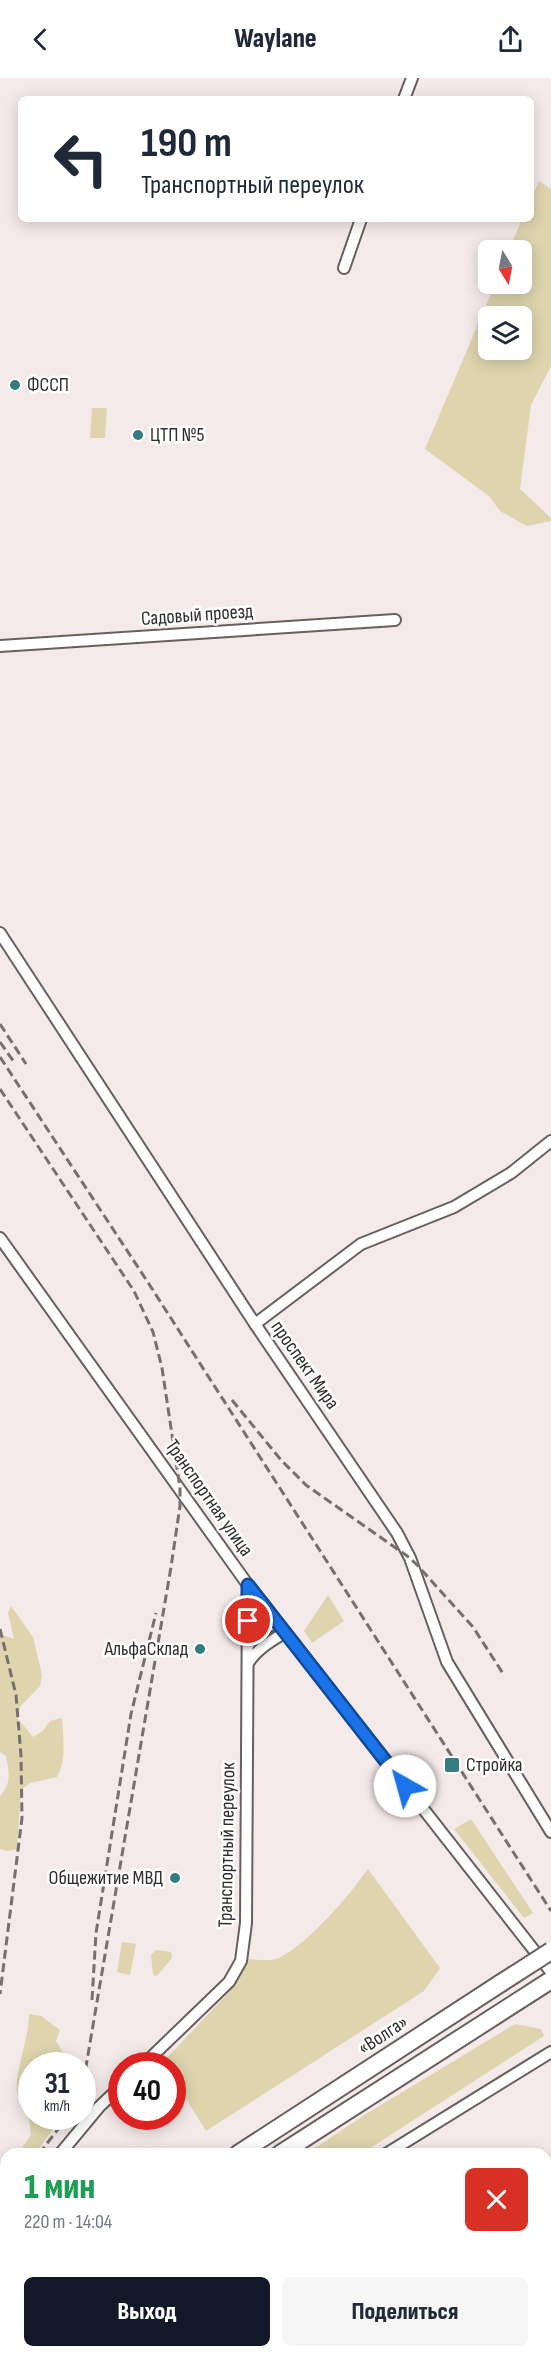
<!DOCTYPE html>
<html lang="ru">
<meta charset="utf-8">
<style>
:root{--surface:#fff;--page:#f6f6f7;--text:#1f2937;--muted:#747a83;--accent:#111827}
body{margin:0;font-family:"Sofia Sans Condensed",sans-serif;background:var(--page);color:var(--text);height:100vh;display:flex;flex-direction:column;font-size:22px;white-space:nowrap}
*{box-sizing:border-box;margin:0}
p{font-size:20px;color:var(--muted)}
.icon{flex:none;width:33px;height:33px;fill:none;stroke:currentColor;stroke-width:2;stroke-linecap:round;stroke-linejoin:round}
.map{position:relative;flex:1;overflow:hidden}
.details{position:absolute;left:0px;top:2070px;width:552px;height:210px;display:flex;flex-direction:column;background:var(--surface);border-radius:18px 18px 0 0;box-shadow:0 3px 15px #0003}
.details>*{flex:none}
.banner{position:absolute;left:18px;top:18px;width:516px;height:126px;border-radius:9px;box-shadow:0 3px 15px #0003;background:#fff;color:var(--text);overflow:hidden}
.needle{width:39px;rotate:170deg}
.fabs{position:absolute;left:478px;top:162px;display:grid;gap:12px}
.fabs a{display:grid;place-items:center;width:54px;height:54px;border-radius:9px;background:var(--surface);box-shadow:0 3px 15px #0003;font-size:30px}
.speed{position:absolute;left:18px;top:1974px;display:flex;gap:12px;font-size:30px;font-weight:700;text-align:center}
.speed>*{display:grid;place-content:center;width:78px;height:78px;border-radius:50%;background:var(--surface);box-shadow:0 3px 15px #0003;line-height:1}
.speed small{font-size:15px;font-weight:400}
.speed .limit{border:9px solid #d22;background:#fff;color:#111}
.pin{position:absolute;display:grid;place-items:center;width:51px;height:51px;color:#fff;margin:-26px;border:3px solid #fff;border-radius:50%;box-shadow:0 2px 6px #0007}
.me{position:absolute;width:66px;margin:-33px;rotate:322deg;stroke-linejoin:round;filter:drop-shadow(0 0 4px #0008)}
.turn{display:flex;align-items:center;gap:21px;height:126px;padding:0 24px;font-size:27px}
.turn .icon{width:78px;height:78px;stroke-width:2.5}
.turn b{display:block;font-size:42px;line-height:51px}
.round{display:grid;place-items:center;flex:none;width:63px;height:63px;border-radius:9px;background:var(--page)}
.overview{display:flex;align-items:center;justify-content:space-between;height:102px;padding:0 24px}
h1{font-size:36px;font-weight:800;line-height:45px;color:#1e9e55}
.primary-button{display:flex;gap:12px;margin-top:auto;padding:12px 24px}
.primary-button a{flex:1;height:69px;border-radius:9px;background:var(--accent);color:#fff;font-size:24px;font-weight:800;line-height:69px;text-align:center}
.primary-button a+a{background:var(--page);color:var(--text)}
header{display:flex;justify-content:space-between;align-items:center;height:78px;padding:0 24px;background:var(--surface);font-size:27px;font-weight:800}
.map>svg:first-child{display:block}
</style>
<header><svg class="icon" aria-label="back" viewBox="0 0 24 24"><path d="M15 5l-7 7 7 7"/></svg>Waylane<svg class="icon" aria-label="share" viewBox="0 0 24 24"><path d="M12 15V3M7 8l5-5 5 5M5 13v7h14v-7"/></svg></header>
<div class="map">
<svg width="551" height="2280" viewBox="0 0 551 2280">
<rect width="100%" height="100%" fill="#f4eae9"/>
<!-- green -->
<g fill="#ded5af" fill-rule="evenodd">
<rect x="253" y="18" width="64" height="3"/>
<path d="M539,103L551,111V288L531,327L520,411L551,440V443L527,448L500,433L489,418L425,371L495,206H522V172H509L522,141H531V121ZM489,238H522V272H489Z"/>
<path d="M92,330H107L105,360H90Z"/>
<path d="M328,1517L344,1543L312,1565L304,1553Z"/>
<path d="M11,1528L33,1559L42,1597L40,1608L20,1629L18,1641L33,1659L43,1653L50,1643L62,1640C63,1660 67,1681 57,1699L30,1705L21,1712L17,1771L8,1773L0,1771V1718C12,1705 9,1694 6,1678L0,1674V1556L14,1561L8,1535Z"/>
<path d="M471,1741L533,1835L524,1840L454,1751Z"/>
<path d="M368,1791L440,1890L424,1913L206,2053L173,2000L172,1988L164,1987L162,1985L231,1912L246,1881C256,1881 271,1884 279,1880C311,1863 347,1820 368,1791Z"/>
<path d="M122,1864L136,1866L130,1897L117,1894Z"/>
<path d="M156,1872L171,1874L172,1880L157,1898L153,1897L151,1877Z"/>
<path d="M29,1936L41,1938L60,1952L56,1963L63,1974L74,1978L80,1987L32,1988V2038L62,2039L35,2076H18L31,2057C29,2041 29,2027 17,2015C15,1988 29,1963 29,1936Z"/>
<path d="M515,1946L541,1951L544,1958L361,2076H306L366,2036Z"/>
</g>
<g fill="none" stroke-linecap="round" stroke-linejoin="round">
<!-- minor casing -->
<g stroke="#68605f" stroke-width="14">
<g id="minor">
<path d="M404,21L412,0"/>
<path d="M344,190L361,141"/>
<path d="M0,568L395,542"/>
<path d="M0,855L255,1246L397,1455L410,1480L447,1584L551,1754"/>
<path d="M0,1160L248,1507L551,1894"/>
<path d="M255,1246L361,1166L454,1129L511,1095L551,1063"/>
<path d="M249,1566L259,1554L276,1544"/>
<path d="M248,1585C257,1571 271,1563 284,1555"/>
<path d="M142,1988L229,1904L241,1883L246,1845L248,1507"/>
<path d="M60,2076L99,2029L122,2007"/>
<path d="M386,2076L551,1974"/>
<path d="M0,2206L6,2189"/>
<path d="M8,2280L26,2274"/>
</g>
</g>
<!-- highway casing -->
<g stroke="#68605f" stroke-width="20">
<g id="highway">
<path d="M238,2076L501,1905"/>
<path d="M280,2076L551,1902"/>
<path d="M0,2230L6,2226"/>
<path d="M0,2256L6,2252"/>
</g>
</g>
<!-- minor -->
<use href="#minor" stroke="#fff" stroke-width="10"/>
<!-- highway -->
<use href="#highway" stroke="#fff" stroke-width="16"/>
<!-- rail -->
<g stroke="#767070" stroke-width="3" stroke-dasharray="9 4.5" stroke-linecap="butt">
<path d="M0,946L26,986"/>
<path d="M0,964L14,984"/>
<path d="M0,979L149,1206L551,1833"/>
<path d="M0,1011L134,1213L153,1254L162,1290L180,1410V1428L171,1489L82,2012"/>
<path d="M232,1322L281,1382L306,1407L410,1480L418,1488L473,1549L504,1597"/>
<path d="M0,1551L16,1617L21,1678L22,1740L0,1916"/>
<path d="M92,1922L96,1855L131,1636L156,1535"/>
<path d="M39,2076L68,2038"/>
<path d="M0,2116L6,2110"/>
</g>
<!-- highway-bridge casing -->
<g stroke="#68605f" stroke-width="20" stroke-linecap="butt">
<path id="highway-bridge" d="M501,1905L551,1873"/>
</g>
<!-- highway-bridge -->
<use href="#highway-bridge" stroke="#fff" stroke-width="16"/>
</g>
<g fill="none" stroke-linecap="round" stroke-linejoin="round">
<!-- route casing -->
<g stroke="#114b97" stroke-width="15">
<path id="route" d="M248,1543V1507L405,1708"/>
</g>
<!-- route -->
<use href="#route" stroke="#1a73e8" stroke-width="10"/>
</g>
<!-- markers -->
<g fill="#347d7f" stroke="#fff" stroke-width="2">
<circle cx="15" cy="307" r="6"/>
<circle cx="138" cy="357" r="6"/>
<circle cx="200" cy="1571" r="6"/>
<rect x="444" y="1679" width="16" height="16" rx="3"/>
<circle cx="175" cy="1800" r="6"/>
</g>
<g text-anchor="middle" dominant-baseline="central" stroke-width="5" stroke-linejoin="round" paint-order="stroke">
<!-- poi labels -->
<g font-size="20" fill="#302c2c" stroke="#fff" text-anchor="start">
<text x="27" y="307">ФССП</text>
<text x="150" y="357">ЦТП №5</text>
<text x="188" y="1571" text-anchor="end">АльфаСклад</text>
<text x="466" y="1687">Стройка</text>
<text x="163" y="1800" text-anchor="end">Общежитие МВД</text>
</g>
<!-- street labels -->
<g font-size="20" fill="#302c2c" stroke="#fff">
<text transform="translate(197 537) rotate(-4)">Садовый проезд</text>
<text transform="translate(305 1287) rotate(55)">проспект Мира</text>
<text transform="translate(209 1420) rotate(55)">Транспортная улица</text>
<text transform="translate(227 1767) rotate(-89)">Транспортный переулок</text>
<text transform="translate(383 1957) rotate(-33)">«Волга»</text>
</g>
</g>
</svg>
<div class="fabs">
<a><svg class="needle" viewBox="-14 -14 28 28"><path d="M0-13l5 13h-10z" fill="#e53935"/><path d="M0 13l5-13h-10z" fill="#747a83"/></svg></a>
<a><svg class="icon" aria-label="layers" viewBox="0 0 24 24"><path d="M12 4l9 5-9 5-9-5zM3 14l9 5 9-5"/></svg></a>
</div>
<div class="speed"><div>31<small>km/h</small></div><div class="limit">40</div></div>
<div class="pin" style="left:248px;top:1543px;background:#d93025"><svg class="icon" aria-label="arrive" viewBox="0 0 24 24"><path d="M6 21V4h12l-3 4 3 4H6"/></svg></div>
<svg class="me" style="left:405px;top:1708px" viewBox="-20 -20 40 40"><circle r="19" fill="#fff"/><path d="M0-13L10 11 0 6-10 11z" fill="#1a73e8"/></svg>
<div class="banner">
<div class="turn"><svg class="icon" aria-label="left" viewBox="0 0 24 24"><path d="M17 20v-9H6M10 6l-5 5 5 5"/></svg><div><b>190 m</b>Транспортный переулок</div></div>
</div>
<section class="details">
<div class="overview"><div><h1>1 мин</h1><p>220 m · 14:04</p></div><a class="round" style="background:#d93025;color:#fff"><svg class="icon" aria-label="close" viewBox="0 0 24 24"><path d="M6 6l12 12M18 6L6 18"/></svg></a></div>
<div class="primary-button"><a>Выход</a><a>Поделиться</a></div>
</section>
</div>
